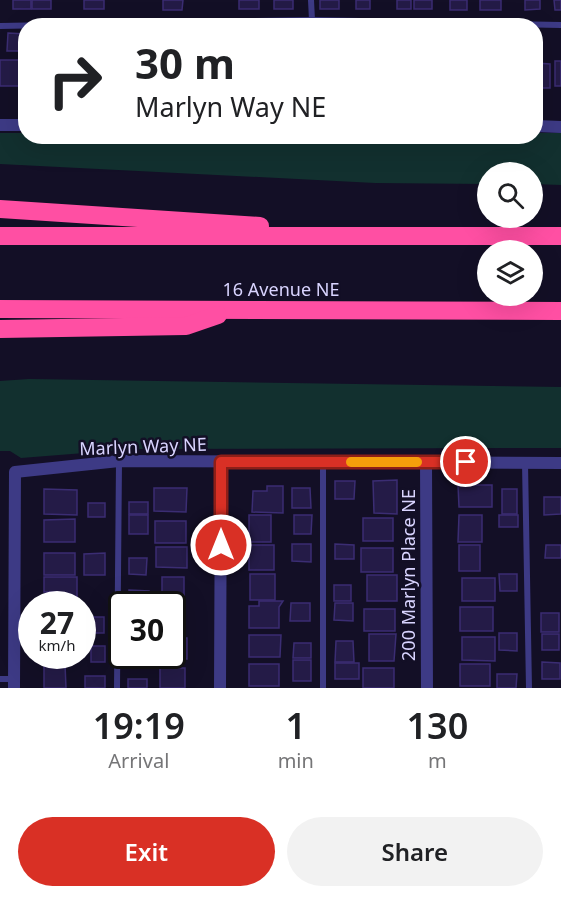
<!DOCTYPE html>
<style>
:root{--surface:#fff;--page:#f2f2f2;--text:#202124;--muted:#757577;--accent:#d93025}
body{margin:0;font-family:"Noto Sans",sans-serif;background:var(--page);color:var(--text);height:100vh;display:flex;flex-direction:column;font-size:22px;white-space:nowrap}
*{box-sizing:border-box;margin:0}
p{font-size:20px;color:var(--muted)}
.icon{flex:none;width:33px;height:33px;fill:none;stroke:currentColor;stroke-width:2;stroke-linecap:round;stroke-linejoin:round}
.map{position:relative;height:688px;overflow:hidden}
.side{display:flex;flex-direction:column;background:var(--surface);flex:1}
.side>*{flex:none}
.top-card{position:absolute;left:18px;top:18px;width:525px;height:126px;border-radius:24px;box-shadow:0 6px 24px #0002;background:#fff;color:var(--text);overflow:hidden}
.fabs{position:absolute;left:477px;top:162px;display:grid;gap:12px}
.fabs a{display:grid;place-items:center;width:66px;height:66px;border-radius:50%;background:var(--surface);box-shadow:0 6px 24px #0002;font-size:30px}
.speed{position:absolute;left:18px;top:591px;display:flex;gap:12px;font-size:30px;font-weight:700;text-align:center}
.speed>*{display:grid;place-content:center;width:78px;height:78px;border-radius:50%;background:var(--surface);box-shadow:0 6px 24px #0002;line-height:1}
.speed small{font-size:15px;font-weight:400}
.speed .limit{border:3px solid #111;border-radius:9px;background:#fff;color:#111}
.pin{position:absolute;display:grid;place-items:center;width:51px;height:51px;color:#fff;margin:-26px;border:3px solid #fff;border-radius:50%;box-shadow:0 2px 6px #0007}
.me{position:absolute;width:66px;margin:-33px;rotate:0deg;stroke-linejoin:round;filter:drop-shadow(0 0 4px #0008)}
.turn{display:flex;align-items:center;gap:21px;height:126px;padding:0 18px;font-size:27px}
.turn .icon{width:78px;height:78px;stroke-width:2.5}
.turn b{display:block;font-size:42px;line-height:51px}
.eta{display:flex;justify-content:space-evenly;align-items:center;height:102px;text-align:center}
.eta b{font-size:36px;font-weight:600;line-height:42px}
.primary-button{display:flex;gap:12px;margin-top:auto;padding:12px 18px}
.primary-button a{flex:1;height:69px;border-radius:36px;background:var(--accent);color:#fff;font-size:24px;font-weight:600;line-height:69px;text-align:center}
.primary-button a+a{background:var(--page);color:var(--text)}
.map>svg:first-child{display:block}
</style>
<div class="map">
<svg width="561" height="688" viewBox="0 0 561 688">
<rect width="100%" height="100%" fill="#130f26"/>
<!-- green -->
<g fill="#12302f">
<path d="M0,133H25L26,136H536V133H561V185L533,184L532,172H488L487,184L375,183L0,164Z"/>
<path d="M29,379L561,387V448L135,449L21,458L10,451H0V381Z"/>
</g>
<!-- building -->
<g fill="#241b47" stroke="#3b2d73" stroke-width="1.5">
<rect x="13" y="0" width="18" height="9"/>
<rect x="32" y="0" width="19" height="9"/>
<rect x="84" y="0" width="20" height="9"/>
<path d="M163,0H183L182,10H163Z"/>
<rect x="239" y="0" width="20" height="9"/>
<rect x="274" y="0" width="19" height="9"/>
<rect x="320" y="0" width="19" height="9"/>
<rect x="356" y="0" width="14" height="9"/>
<rect x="397" y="0" width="14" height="9"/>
<rect x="414" y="0" width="18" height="9"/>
<rect x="450" y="0" width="17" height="10"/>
<rect x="480" y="0" width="21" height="10"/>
<path d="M525,0H540V9L525,10Z"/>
<path d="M554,0H561V10H555Z"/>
<path d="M8,33L26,34V51H7Z"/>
<rect x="0" y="60" width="26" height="26"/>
<rect x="555" y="61" width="6" height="25"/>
<path d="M536,63L550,64V88H537L536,91Z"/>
<path d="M397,480V514L374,513L373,481Z"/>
<path d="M335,481H355L354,499H335Z"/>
<path d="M458,485H492V507H459Z"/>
<path d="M267,486H283V513L252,512L253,491H267Z"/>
<path d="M154,488H187L186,512L154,511Z"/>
<path d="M292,488H310L311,508H292Z"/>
<path d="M44,489L77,490V515L44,514Z"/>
<rect x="502" y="489" width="15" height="25"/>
<path d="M544,497H561V514L544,515Z"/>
<rect x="129" y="502" width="19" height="12"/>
<rect x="88" y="503" width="17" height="14"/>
<rect x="129" y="515" width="19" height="19"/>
<rect x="249" y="515" width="22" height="27"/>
<path d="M294,515H312L311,534H294Z"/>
<path d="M459,515H482V542H458Z"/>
<rect x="499" y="515" width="19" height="12"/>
<rect x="363" y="518" width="30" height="23"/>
<path d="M75,519V542H44V520Z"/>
<rect x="155" y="521" width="31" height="22"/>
<path d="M292,544H311V562L292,561Z"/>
<path d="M335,544L354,545V559H335Z"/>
<rect x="249" y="545" width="25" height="25"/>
<rect x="459" y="545" width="21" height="26"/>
<path d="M546,545H561V558H545Z"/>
<path d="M156,547H187V568L156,567Z"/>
<rect x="361" y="548" width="32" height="24"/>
<rect x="44" y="553" width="31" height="22"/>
<path d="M105,553V575H84V554Z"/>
<path d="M129,558H147L146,575L129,574Z"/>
<rect x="250" y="574" width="25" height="26"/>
<path d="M499,574H517V591H500Z"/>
<rect x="367" y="575" width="30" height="26"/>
<path d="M44,577H77V604H57V592H44Z"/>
<rect x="162" y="577" width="22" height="26"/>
<rect x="462" y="578" width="33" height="23"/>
<rect x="334" y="585" width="17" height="16"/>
<path d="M129,590L149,591V604H129Z"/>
<path d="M259,601H283L279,607V628H249V606H259Z"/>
<path d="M291,603H310V621H290Z"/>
<path d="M335,603H353V621L334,620Z"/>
<rect x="172" y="607" width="12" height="27"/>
<rect x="460" y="607" width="33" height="24"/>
<rect x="364" y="609" width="31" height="22"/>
<rect x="541" y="613" width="18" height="19"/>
<path d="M87,617H104V633H86Z"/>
<path d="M499,633H517V651L499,650Z"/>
<path d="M369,634H396L394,661H369Z"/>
<rect x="542" y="634" width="17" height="16"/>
<path d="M249,635H281L280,657H249Z"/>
<path d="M462,637H495V661L462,660Z"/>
<path d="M172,638H187V659L156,658V656H172Z"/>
<path d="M336,641H353L354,662H335Z"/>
<path d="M294,643H311V658H293Z"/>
<rect x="91" y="646" width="14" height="16"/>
<rect x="44" y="656" width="22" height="6"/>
<rect x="129" y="656" width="19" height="9"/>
<rect x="293" y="660" width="18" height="21"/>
<path d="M542,662L560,663V679H542Z"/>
<rect x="335" y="663" width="24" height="16"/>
<path d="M44,664H65L66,688H44Z"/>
<rect x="249" y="664" width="30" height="22"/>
<rect x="460" y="664" width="30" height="22"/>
<rect x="160" y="668" width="25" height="20"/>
<rect x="363" y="668" width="31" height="20"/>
<path d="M497,674H517L516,688H497Z"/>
<rect x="85" y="676" width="20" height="12"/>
<rect x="128" y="679" width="19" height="9"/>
</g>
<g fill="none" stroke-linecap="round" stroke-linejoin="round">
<!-- service -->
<g stroke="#3d3a85" stroke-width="6">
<path d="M311,0L312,20"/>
<path d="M0,26L312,20L561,25"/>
<path d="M323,462V688"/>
<path d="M525,463L529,688"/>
<path d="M0,679H14"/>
<path d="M117,688L119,462"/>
</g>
<!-- minor -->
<g stroke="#3d3a85" stroke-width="12">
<path d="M0,125H26"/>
<path d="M536,126L561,127"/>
<path d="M426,462L427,688"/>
<path d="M14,688L15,472L119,461L561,463"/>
<path d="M220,688L221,462"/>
</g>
<!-- motorway -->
<g stroke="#ff4fa3" stroke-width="18">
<path d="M0,209L260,226"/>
<path d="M0,236H561"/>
<path d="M0,309L561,311"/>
<path d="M0,329L186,326L218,315"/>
</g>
</g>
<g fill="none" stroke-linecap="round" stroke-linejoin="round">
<!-- route casing -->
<g stroke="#8d1f18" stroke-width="15">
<path id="route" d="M221,545V462H466"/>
</g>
<!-- route -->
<use href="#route" stroke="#d93025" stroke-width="10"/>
<!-- slow -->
<path stroke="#f59e0b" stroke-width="10" d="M351,462H417"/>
</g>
<g text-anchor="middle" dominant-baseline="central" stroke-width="5" stroke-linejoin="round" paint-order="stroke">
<!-- street labels -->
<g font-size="18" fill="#d9d4ff" stroke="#130f26">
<text x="281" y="289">16 Avenue NE</text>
<text transform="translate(143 446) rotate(-2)">Marlyn Way NE</text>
<text transform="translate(408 575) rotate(-90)">200 Marlyn Place NE</text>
</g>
</g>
</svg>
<div class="fabs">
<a><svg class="icon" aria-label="search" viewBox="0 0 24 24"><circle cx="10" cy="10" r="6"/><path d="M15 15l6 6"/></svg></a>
<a><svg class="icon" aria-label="layers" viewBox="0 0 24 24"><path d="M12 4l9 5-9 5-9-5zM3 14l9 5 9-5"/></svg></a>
</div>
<div class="speed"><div>27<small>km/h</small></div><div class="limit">30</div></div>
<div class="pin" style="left:466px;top:462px;background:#d93025"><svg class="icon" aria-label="arrive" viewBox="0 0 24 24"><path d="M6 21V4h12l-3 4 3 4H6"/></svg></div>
<svg class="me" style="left:221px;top:545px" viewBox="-20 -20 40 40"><circle r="17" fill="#d93025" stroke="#fff" stroke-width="3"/><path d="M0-11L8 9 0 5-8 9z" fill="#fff"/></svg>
<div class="top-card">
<div class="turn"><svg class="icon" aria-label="right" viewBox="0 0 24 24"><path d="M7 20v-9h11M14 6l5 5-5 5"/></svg><div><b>30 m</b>Marlyn Way NE</div></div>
</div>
</div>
<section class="side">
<div class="eta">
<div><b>19:19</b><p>Arrival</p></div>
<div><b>1</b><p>min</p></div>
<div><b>130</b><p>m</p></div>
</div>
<div class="primary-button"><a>Exit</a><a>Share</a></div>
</section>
